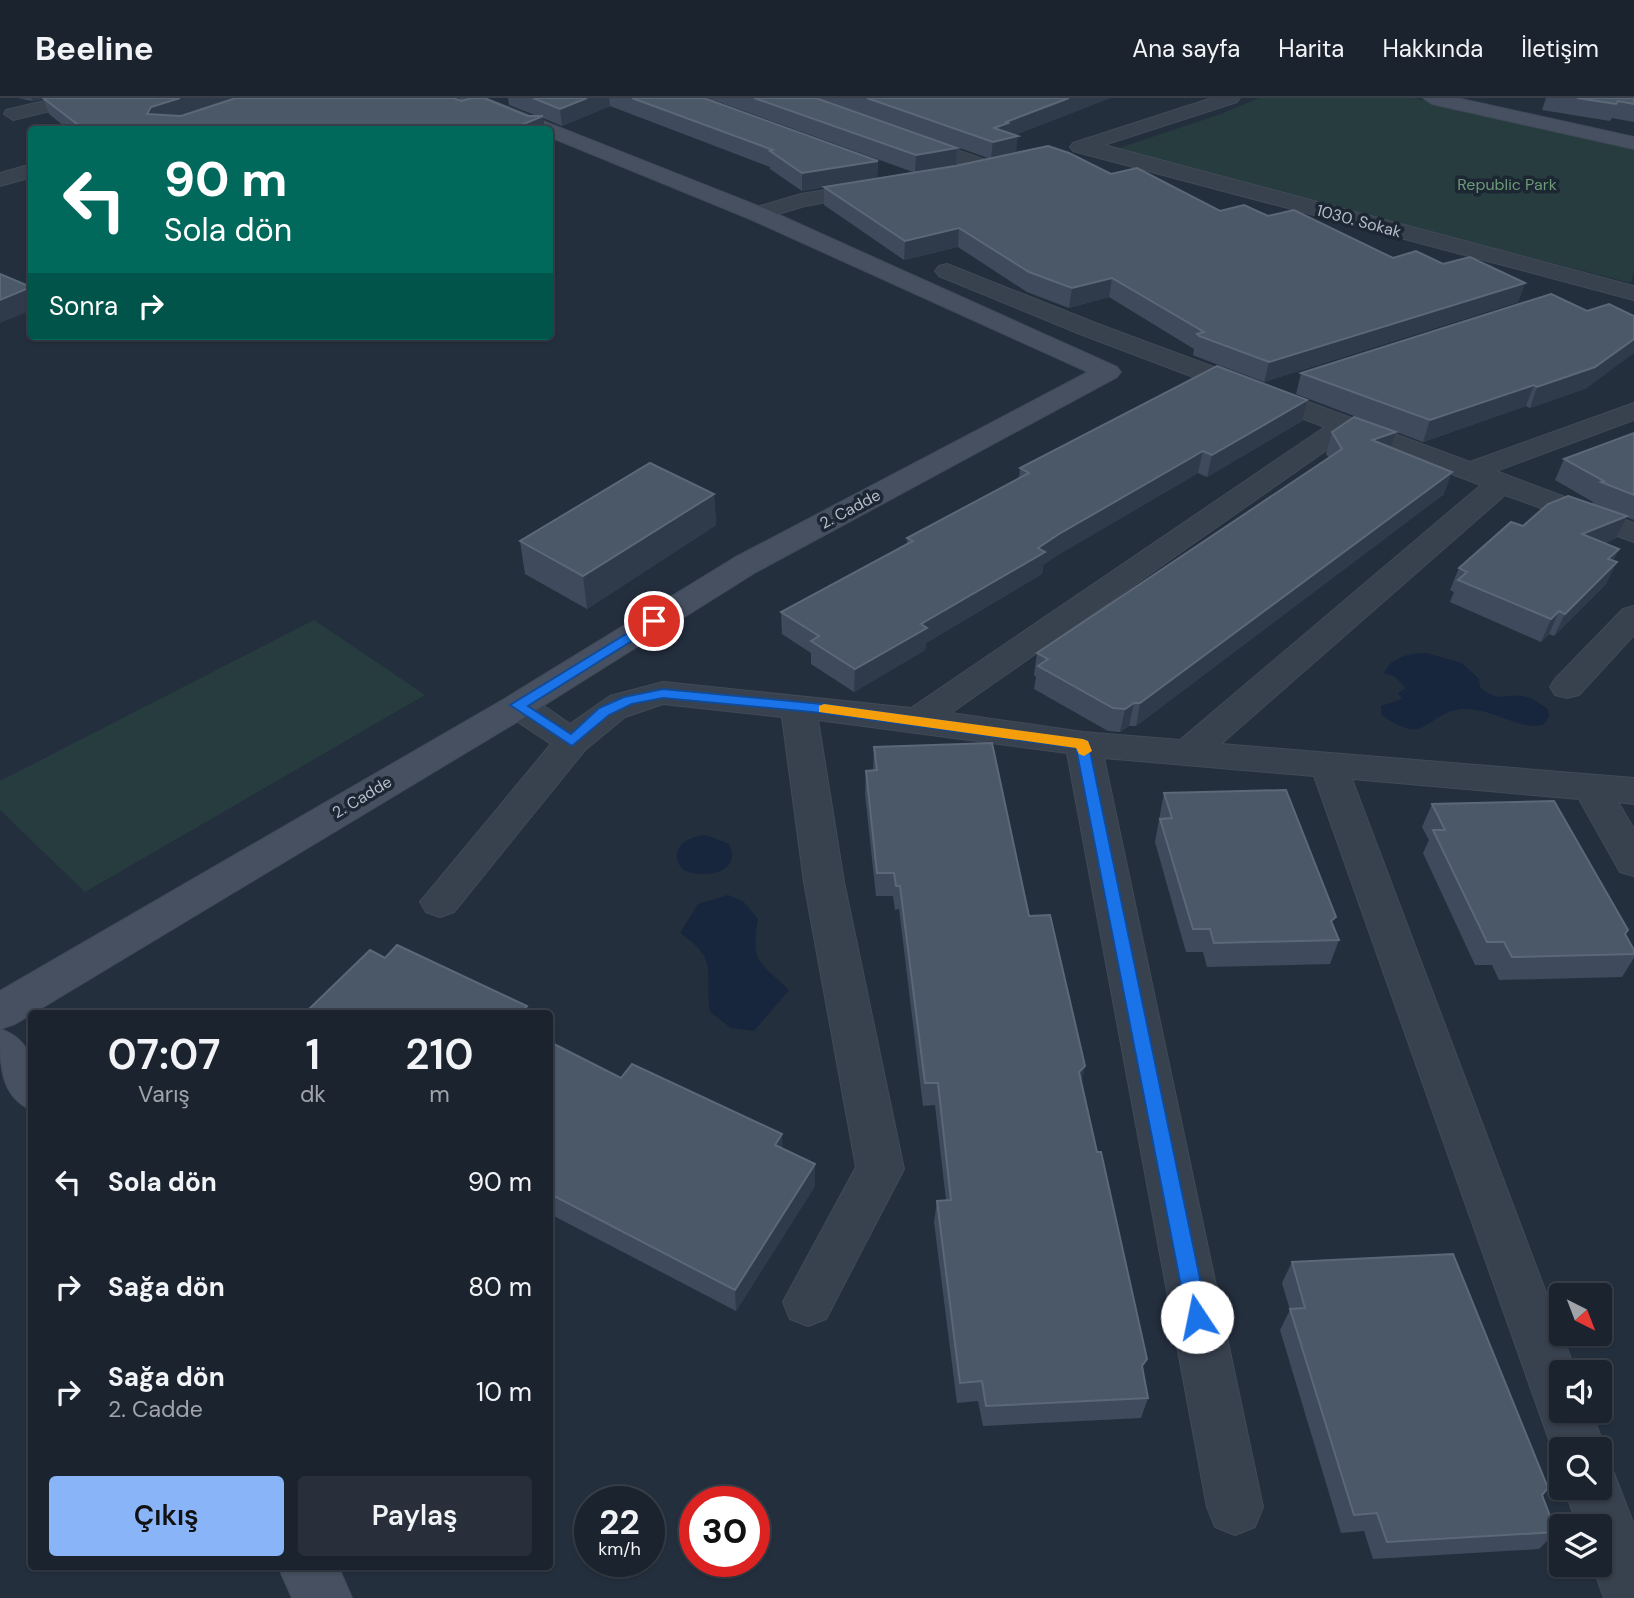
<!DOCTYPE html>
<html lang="tr">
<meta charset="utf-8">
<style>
:root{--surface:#1b232e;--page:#282f3a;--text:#f1f3f6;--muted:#a0a4aa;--line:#39404a;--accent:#8ab4f8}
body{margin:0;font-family:"DM Sans",sans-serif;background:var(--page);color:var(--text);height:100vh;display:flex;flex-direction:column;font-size:26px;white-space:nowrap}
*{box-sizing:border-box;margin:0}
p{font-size:23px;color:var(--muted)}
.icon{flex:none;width:38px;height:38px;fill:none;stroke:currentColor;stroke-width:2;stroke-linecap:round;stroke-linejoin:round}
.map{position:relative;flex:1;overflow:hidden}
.drawer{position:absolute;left:28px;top:912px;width:525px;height:560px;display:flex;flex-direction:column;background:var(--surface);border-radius:7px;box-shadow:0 2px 5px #0004,0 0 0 2px var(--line)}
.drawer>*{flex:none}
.guide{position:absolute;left:28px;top:28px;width:525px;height:214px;border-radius:7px;box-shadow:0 2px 5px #0004,0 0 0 2px var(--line);background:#00695c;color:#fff;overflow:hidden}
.needle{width:46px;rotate:138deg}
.buttons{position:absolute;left:1549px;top:1185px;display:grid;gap:14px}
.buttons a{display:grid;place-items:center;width:63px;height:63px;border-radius:7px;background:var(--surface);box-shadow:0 2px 5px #0004,0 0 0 2px var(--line);font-size:35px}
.speed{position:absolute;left:574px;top:1388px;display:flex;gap:14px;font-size:35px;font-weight:700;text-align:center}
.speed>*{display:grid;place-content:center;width:91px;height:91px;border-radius:50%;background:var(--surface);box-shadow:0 2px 5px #0004,0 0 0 2px var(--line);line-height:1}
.speed small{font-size:18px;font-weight:400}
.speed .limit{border:10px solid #d22;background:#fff;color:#111}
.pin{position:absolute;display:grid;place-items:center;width:60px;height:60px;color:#fff;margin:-30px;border:4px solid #fff;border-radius:50%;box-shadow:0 2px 7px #0007}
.me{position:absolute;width:77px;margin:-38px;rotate:349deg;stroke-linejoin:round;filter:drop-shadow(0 0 5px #0008)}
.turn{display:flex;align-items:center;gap:24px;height:147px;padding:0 21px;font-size:32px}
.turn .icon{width:91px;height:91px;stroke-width:2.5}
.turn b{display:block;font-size:49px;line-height:60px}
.then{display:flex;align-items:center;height:66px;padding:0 21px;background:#0003;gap:14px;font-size:26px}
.eta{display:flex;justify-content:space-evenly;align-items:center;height:119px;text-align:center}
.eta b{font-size:42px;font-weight:600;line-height:49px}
.primary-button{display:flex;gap:14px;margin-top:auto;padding:14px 21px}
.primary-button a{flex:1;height:80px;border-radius:7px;background:var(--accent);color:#111;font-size:28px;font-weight:600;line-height:80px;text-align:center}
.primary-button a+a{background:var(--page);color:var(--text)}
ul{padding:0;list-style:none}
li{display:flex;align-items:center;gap:21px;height:105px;padding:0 21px}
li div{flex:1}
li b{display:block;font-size:26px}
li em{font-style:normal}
header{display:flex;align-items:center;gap:42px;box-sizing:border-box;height:98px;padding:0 35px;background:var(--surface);border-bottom:2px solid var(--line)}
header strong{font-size:33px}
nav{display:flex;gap:38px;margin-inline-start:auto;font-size:24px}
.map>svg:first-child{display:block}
</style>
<header>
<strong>Beeline</strong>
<nav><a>Ana sayfa</a><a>Harita</a><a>Hakkında</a><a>İletişim</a></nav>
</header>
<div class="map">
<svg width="1634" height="1500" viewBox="0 0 1634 1500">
<rect width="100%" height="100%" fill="#242f3e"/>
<!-- green -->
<g fill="#263c3f">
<path d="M1259,0H1414L1634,52V173L1631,185L1219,80L1116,51L1221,16Z"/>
<path d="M314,522L425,597L85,794L0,712V683Z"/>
</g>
<!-- water -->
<g fill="#17263c">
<path d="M1426,555L1462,565L1479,581L1480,589C1499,605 1502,596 1522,598C1532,599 1540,606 1548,611L1549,619L1543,627L1533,628C1510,626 1488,610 1464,611C1425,613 1428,652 1381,616V608L1402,601L1398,595L1406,590L1394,578L1384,575C1392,558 1409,556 1426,555Z"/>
<path d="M706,737L729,746C744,776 700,782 682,771C667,751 687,738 706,737Z"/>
<path d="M728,797L743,803L758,821C750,866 760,863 789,892L754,933L731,930L710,914C704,873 720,862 680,835L698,806Z"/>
</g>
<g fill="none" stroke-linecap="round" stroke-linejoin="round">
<!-- street casing -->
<g stroke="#414a57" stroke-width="2">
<g id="street">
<path d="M57,0H90L87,4L13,22L4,16L6,12Z"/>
<path d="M1212,0H1240L1237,4L1104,47L1634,188V202L1073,53L1070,49L1073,45Z"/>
<path d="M906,34L994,65L997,69L994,73H980L899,44L896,40L899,36Z"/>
<path d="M32,66V79L0,88V75Z"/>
<path d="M874,84L881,86L884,90L881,94L805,108L758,122L747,116L750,111L801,96Z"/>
<path d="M947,166L1098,226L1470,364L1634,305V322L1496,373L1634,425V444L1505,397L1221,646L1634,680V706L1618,704L1634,731V778L1620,774L1579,701L1352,681L1576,1274H1561V1312H1591L1605,1351L1600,1365V1351H1561V1371L1559,1370L1314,678L1104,660L1263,1409L1255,1429L1235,1437L1215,1429L1207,1409L1067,655L818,622L844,784L904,1071L826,1221L808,1228L790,1221L783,1204L856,1069L804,784L782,619L663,606L625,619L585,652L454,814L440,819L426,814L420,804L551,646L506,616L501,608L506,600C531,594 550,613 570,626L610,598L663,584L911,610L1325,329L1080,236L939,178L935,173L939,168ZM1348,337L1481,387L1180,642L1083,634L951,615Z"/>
<path d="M1634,508V537L1579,597L1567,600L1555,597L1550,589L1555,581L1623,511Z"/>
<path d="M1600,1365L1612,1370L1634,1427V1500H1604L1592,1466H1600V1428H1578L1564,1390H1600Z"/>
</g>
</g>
<!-- secondary casing -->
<g stroke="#414a57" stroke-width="2">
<g id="secondary">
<path d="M460,0H485L766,111L1117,269L1121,274L1117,279L756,474L530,616L15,926L0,931V893L506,600L734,460L1088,274L750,121L550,39V32H531L463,4Z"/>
<path d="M1423,0H1457L1634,39V51L1432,6Z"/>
<path d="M0,931C40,945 32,978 32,1012C0,999 0,966 0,931Z"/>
<path d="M278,1468H338L352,1500H292Z"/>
</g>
</g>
<!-- street -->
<use href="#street" fill="#38414e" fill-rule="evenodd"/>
<!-- secondary -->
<use href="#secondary" fill="#465061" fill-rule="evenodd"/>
</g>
<!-- wall -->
<g fill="#3f4b5c">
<path d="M18,0H453L462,3L528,18H537L509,7L508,0H704L878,63L877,80L913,74L708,0H816L956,67L988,60L819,0H1110L1015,37L1016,54L1111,76L1220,113L1268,118L1393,160L1443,166L1525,185L1518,204L1264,284L1195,258L1193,257L1194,251L1109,199L1069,210L1027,194L958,149L904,162L824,107V89L802,93L770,71V69L610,8L562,28L543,20L545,32H69L49,16L43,1L32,3Z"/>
<path d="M1546,0H1634V24L1612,20L1610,23L1542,12Z"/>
<path d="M1301,275L1587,290L1530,310L1526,308L1423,344L1296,296Z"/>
<path d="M1302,323L1207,379L1198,375L1056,458L1043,467L1042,476L926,545L925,552L854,594L811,566V555L782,536L781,514L907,446V440L1019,380L1020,370Z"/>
<path d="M1332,334L1391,350L1444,396L1136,628H1129L1120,634L1108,633L1034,591L1036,579L1034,577L1037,555L1329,360L1326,356Z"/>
<path d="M1634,335V422L1626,419L1616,440L1605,445L1619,451L1613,463L1606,486L1554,538L1549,536L1541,544L1450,504L1454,494L1450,492L1459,470L1523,428L1592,406L1593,404L1555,382L1564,361Z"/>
<path d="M714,396L716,427L587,511L525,476L520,443Z"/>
<path d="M874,649L1029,818L1081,985L1148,1300L1141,1320L983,1328L978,1303L957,1305L934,1124L937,1103L946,1102L935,1007L923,1008L899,811L895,812L893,798H876L865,696L866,673L873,672Z"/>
<path d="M1164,695L1333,827L1339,842L1330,866L1207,869L1203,854H1186L1155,744Z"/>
<path d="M1432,706L1625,836L1634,852V860L1622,879L1499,882L1492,867H1475L1423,755L1429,742L1422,729Z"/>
<path d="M550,931L556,947L621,980L783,1051L815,1088L736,1213L550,1116Z"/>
<path d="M1292,1164L1542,1397L1556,1434L1539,1451L1373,1461L1364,1433L1341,1435L1280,1232L1290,1212L1282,1185Z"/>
</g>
<!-- shaded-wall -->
<g fill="#2f3b4b">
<path d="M31,0H46L32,3Z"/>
<path d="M180,0H237L153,32L147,16L151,9Z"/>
<path d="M587,0H609L610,8L562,28L560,11Z"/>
<path d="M1069,0H1110L1007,40L1018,38L1016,55L991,61L994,30L1006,24Z"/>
<path d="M543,18L545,32H509Z"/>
<path d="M957,50L956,67L915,75L916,57Z"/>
<path d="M878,63L877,81L802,93V75Z"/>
<path d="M959,130L958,149L904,162L905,143Z"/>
<path d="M1112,180L1109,199L1069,210L1072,190Z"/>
<path d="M1525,185L1518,204L1264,284L1269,264Z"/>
<path d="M31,189L32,212L0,225V202Z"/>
<path d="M1634,241V255L1587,290L1530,310L1537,289Z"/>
<path d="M1534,287L1526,308L1423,344L1430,322Z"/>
<path d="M1307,302L1302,323L1207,379L1212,357Z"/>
<path d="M1396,334L1389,355L1372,342Z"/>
<path d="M1203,353L1198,375L1056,458L1043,467L1042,476L926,545L925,552L854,594L855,571L921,526L1059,436Z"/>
<path d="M1452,374L1444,396L1136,628L1140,605Z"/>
<path d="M714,396L716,427L587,511L583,478Z"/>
<path d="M1627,418L1616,440L1572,458L1582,436Z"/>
<path d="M1619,451L1609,471L1617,464L1606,486L1554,538L1565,516L1608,461Z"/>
<path d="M1559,513L1549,536L1541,544L1551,521Z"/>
<path d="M1134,605L1129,628L1120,634L1125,611Z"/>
<path d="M527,908L529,915H521Z"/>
<path d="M553,933L558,956L550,960V937Z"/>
<path d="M1085,968L1080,991L1079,974Z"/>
<path d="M782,1036L783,1058L775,1047Z"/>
<path d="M815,1066V1088L736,1213L735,1192Z"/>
</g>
<!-- building -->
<g fill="#4b5868" stroke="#5c6777" stroke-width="2">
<path d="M43,0H180L151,9L147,16L181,18L236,0H453L462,3L472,0H484L528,18H543L509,32H85Z"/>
<path d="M533,0H587L560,11Z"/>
<path d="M632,0H704L878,63L802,75L770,53L773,52Z"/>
<path d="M754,0H816L957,50L916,57Z"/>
<path d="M867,0H1069L1006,24L1008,25L994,30L1018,38L993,44Z"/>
<path d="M1577,0H1634V6L1618,3L1616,6Z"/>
<path d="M1048,48L1069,55L1111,76L1137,70L1220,113L1244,107L1268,118L1294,112L1393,160L1416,153L1443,166L1470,159L1525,185L1269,264L1199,238L1197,236L1204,234L1112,180L1072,190L1029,174L959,130L905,143L824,89L955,68Z"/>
<path d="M0,176L31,189L0,202Z"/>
<path d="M1551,196L1587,213L1609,206L1634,218V241L1595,269L1537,289L1534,287L1430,322L1301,275Z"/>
<path d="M1217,268L1307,302L1212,357L1203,353L1059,436L1038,450L1045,454L921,526L927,530L855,571L811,543L819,538L781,514L913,443L907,440L1029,375L1020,370Z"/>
<path d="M1354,319L1396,334L1372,342L1452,374L1140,605H1134L1125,611L1113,610L1038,568L1048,561L1037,555L1342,351L1332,334Z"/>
<path d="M1634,335V397L1601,384L1604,383L1564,361Z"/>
<path d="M650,365L714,396L583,478L520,443Z"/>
<path d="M1568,398L1627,418L1582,436L1619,451L1608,461L1617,464L1565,516L1559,513L1551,521L1458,482L1467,474L1459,470L1511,424L1523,428L1548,406Z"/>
<path d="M992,645L1029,818L1050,817L1085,968L1079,974L1097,1054H1101L1147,1261L1142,1268L1148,1300L986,1308L982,1283L960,1285L937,1103L951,1102L938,985H925L900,788H896L894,775H877L866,673L877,672L874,649Z"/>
<path d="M1286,692L1336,819L1331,823L1339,842L1214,845L1210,831H1193L1160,721L1172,720L1164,695Z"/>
<path d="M1554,703L1628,832L1625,836L1634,852V856L1512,859L1504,844H1487L1433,732H1445L1432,706Z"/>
<path d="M397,847L527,908L521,915H305L370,852L385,860Z"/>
<path d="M550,944L621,980L632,966L782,1036L775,1047L815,1066L735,1192L550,1096Z"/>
<path d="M1453,1156L1548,1390L1542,1397L1556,1434L1387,1444L1377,1415L1354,1417L1290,1211L1305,1210L1292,1164Z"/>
</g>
<!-- route -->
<path fill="#1a73e8" stroke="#114b97" stroke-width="2" d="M654,519L661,523L659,526L528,608L571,636L599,610L624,599L663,591L822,606L1088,643L1208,1219L1205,1226L1197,1228L1190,1226L1187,1219L1076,650L822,615L663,600L632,606L609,617L572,648L510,607Z"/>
<!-- slow -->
<path fill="#f59e0b" d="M824,606L1083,641L1088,643L1092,653L1084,658L1079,656L1076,650L819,614V608Z"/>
<g text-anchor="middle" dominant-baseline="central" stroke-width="7" stroke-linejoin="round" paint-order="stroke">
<!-- far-park labels -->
<g font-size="16" fill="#6b9a76" stroke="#1d2633">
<text x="1507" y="86">Republic Park</text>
</g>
<!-- far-street labels -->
<g font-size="16" fill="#b4bcc9" stroke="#1d2633">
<text transform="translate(1359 123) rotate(15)">1030. Sokak</text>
<text transform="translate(850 411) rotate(-28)">2. Cadde</text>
<text transform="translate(362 699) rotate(-31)">2. Cadde</text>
</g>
</g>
</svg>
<div class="buttons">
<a><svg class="needle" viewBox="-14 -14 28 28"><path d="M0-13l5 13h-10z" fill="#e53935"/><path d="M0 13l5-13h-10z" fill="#a0a4aa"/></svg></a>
<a><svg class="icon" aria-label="sound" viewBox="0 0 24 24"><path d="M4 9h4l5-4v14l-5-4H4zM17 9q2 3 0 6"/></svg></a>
<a><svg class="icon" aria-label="search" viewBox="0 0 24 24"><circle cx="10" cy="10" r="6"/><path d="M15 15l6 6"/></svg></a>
<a><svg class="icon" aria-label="layers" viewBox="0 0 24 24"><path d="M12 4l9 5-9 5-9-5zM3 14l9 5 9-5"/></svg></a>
</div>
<div class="speed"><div>22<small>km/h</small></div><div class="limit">30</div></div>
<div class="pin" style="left:654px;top:523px;background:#d93025"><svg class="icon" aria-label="arrive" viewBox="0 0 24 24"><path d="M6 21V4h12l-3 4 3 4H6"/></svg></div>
<svg class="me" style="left:1197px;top:1219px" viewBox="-20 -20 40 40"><circle r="19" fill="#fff"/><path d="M0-13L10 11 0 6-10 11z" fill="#1a73e8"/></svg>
<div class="guide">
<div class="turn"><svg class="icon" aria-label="left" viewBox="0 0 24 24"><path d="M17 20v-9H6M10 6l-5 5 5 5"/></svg><div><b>90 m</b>Sola dön</div></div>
<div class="then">Sonra<svg class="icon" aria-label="right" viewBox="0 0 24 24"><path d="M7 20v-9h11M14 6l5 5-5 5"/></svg></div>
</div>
<section class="drawer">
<div class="eta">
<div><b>07:07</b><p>Varış</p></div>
<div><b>1</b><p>dk</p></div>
<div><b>210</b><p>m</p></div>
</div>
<ul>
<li><svg class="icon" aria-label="left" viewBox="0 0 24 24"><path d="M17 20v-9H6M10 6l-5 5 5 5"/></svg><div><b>Sola dön</b></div><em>90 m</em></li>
<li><svg class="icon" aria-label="right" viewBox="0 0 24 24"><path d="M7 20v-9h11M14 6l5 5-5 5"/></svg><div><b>Sağa dön</b></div><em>80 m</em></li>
<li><svg class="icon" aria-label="right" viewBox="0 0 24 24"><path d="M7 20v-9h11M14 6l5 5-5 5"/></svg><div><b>Sağa dön</b><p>2. Cadde</p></div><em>10 m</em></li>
</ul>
<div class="primary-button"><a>Çıkış</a><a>Paylaş</a></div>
</section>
</div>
